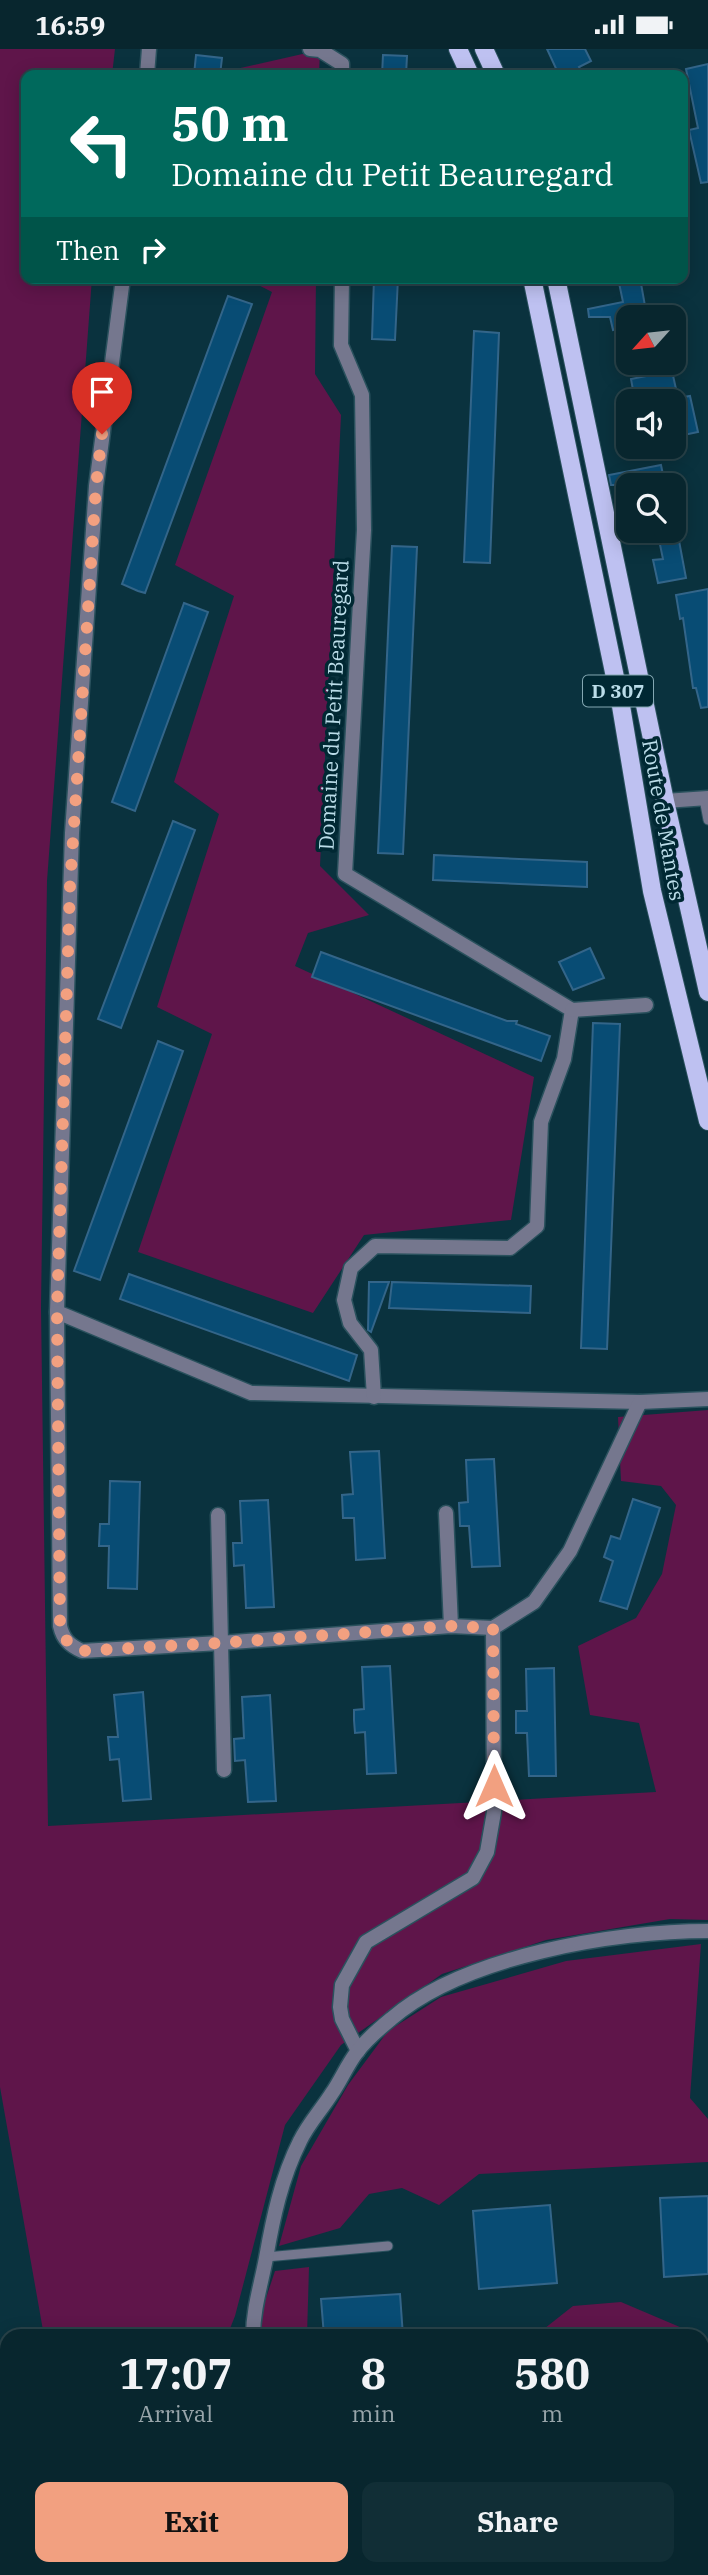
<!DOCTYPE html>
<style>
:root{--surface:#08262e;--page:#112e36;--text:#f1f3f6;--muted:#98a5aa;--line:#29434a;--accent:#f2a080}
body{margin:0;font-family:"IBM Plex Serif",serif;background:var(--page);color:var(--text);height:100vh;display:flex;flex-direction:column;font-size:26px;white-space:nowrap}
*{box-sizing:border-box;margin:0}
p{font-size:23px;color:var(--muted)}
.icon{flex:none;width:38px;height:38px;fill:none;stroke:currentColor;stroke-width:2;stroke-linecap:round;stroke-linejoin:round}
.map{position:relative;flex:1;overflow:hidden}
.side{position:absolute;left:0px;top:2280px;width:709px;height:247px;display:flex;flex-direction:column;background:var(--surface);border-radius:21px 21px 0 0;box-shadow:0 4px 18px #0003,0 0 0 2px var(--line)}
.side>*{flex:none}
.guide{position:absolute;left:21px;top:21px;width:667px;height:214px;border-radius:14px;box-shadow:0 4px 18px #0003,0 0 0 2px var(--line);background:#00695c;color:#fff;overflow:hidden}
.needle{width:46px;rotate:243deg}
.controls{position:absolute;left:616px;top:256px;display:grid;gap:14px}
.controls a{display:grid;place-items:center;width:70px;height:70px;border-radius:14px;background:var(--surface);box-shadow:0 4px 18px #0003,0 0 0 2px var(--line);font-size:35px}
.pin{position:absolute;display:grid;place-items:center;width:60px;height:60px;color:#fff;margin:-72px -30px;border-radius:50% 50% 50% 0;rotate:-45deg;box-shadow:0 0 7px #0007}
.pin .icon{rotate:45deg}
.me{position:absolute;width:77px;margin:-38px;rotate:0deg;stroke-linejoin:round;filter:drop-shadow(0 0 5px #0008)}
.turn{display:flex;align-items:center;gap:24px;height:147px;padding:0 35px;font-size:32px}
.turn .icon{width:91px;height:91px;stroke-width:2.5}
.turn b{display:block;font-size:49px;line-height:60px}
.then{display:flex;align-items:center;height:66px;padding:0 35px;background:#0003;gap:14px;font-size:26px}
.eta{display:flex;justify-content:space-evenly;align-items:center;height:119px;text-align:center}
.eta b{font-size:42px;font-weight:700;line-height:49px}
.action{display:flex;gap:14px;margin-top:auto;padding:14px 35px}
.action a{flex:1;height:80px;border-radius:14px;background:var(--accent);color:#111;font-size:28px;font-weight:700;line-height:80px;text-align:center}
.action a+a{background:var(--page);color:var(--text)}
.status{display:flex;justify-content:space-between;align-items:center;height:49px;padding:0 35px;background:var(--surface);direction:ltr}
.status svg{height:19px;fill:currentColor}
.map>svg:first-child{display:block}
</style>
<div class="status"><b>16:59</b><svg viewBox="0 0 49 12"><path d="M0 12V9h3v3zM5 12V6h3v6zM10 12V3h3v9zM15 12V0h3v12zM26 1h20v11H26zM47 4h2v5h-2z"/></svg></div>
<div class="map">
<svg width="708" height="2526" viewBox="0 0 708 2526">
<rect width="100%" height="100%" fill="#0a323e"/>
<!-- green -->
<g fill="#5f154a">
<path d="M0,0H115L112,26H26V229H92L47,832L41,1258L48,1777L656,1743L639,1674L590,1666L578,1597L636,1569L662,1525L676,1456L661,1437L621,1432L618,1368L708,1361V1871L670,1870L546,1891L442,1925L341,1996L285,2076L235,2267L227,2287H44L0,2038Z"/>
<path d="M320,1L319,26H235L236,20Z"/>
<path d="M245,229H316L315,325L341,366L320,817L369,866L308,884L295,917L534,1028L511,1171L364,1186L313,1264L138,1203L212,985L157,958L219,765L174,733L234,547L175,516L272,243Z"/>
<path d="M701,1895L690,2049L708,2070V2113L479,2125L439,2156L402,2139L369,2145L340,2179L279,2197L301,2117L348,2036L388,1982L441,1948L566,1912Z"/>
<path d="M309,2218L307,2287H260V2267L275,2222Z"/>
<path d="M621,2253L708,2290V2526H303L307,2520H702V2287H535L573,2257Z"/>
<path d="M89,2520H134L135,2526H91Z"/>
<path d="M145,2520H255L256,2526H146Z"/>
</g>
<!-- building -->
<g fill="#084c74" stroke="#336589" stroke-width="2">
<path d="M547,0H585L591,12L579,18L583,26H559Z"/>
<path d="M196,6L222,9L220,26H194Z"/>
<path d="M383,6L407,7L406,26H382Z"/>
<path d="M708,15V133L701,134L689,81L698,79L686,20Z"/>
<path d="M374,229H398L395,291L372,290Z"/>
<path d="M618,229H640L647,268H628V278L613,281L610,268H589L588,260L623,253Z"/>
<path d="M228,247L252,255L145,544L138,542L122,535Z"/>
<path d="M474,282L499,284L490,514L464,513Z"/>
<path d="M672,322L678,349L690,347L698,383L674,388V352H635L631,330Z"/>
<path d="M661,416L664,431L640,436H611L609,426Z"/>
<path d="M657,481H677L686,529L658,534L653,511L663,510Z"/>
<path d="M392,497L417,498L403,805L378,804Z"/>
<path d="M708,540V658L701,659L696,639H693L683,569L680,570L676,546Z"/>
<path d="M184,554L208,563L135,762L112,753Z"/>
<path d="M173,772L195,781L121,979L98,970Z"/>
<path d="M434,806L587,813V838L433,831Z"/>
<path d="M590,899L604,929L573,941L559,913Z"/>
<path d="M321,903L507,972H517L516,975L550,987L541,1012L312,928Z"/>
<path d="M593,974L620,975L607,1300L581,1299Z"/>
<path d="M158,992L183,1002L100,1231L74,1222Z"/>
<path d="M129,1225L357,1306L349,1332L120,1250Z"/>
<path d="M369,1233H389L371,1283L368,1281Z"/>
<path d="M392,1233L531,1237L530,1264L389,1259Z"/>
<path d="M379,1402L385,1509L356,1511L354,1469H343L342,1446L353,1445L350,1403Z"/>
<path d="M494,1410L500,1517L472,1518L469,1477H460L459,1454L468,1453L466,1411Z"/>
<path d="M110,1432L140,1433L137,1540L108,1539L109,1497H99L100,1475H109Z"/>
<path d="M633,1450L660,1459L627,1560L600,1552L613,1512L604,1508L611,1487L620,1490Z"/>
<path d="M268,1451L274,1558L246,1559L244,1516L234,1517L233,1494H242L240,1452Z"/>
<path d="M390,1617L396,1724L367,1725L365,1683L355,1684L354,1671V1661L364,1660L362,1618Z"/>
<path d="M554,1619L556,1727H529L527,1684H516V1662H527L526,1620Z"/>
<path d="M143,1643L151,1750L123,1752L119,1710L110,1711L109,1699L108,1688H118L114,1646Z"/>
<path d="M270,1646L276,1752L248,1753L245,1711L235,1712L234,1690L244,1689L242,1648Z"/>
<path d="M708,2147V2225L664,2228L660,2149Z"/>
<path d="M550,2156L557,2234L479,2240L473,2162Z"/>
<path d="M400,2245L403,2287H324L321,2250Z"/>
</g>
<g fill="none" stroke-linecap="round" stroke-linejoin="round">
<!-- lane casing -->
<g stroke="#2a515d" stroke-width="11">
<g id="lane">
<path d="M704,750L708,771"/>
<path d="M266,2208L388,2197"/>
</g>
</g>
<!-- street casing -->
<g stroke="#2a515d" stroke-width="17">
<g id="street">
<path d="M310,0L320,1L342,15V26"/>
<path d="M147,26L149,0"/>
<path d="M123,229L96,437L72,784L57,1263L251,1344L640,1353L708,1350"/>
<path d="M342,229L341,296L362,346L364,481L345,825L572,961L564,1010L541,1073L537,1177L510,1199L375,1197L351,1219L344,1251L350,1274L371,1301L374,1348"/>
<path d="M665,752L708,749"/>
<path d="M572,961L646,956"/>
<path d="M57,1263L60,1577C63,1590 69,1596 82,1602L220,1594L451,1577L493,1579L534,1553L570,1502L640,1353"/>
<path d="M446,1464L451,1577"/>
<path d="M218,1466L224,1721"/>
<path d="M358,2002L342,1970L340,1958L342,1936L366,1893L473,1829L487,1803L494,1763L493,1579"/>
<path d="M253,2287C253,2260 261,2236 266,2209C273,2169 281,2130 300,2092C308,2075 322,2060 332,2044C341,2031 347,2016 357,2003C366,1991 380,1979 391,1970C464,1907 614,1882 708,1882"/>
<path d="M279,2520L281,2526"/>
</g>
</g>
<!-- primary casing -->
<g stroke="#2a515d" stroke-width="20">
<g id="primary">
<path d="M458,0L470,26"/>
<path d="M484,0L496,26"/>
<path d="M532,229L621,657L652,842L708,1072"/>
<path d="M556,229L665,752L708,943"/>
</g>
</g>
<!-- highway casing -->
<g stroke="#2a515d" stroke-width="24">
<g id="highway">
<path d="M0,2333L7,2369"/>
<path d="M37,2520L38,2526"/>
</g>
</g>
<!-- lane -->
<use href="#lane" stroke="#75778e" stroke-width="9"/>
<!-- street -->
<use href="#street" stroke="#75778e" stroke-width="14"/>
<!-- primary -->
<use href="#primary" stroke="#bec1f1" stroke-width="18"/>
<!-- highway -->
<use href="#highway" stroke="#e0e2fa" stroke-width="21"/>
</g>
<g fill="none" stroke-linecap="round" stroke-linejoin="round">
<!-- route -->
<path stroke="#f2a080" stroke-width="12" stroke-dasharray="0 21.6" d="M102,385L96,437L70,837L57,1263L60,1577C63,1590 69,1596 82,1602L220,1594L451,1577L493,1579L494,1737"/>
</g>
<g text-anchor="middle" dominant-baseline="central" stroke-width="7" stroke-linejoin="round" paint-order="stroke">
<!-- shield labels -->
<rect fill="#002833" stroke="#83a7b2" stroke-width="2" x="583" y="626.5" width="70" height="31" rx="5"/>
<g font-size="19" font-weight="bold" fill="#bbdde9">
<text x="618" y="642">D 307</text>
</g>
<!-- street labels -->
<g font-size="21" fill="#bbdde9" stroke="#002833">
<text transform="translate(333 656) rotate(-87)">Domaine du Petit Beauregard</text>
<text transform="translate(664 771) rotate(80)">Route de Mantes</text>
</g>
</g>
</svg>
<div class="controls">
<a><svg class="needle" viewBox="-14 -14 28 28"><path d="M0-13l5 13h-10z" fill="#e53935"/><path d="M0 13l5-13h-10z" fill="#98a5aa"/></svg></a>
<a><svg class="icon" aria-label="sound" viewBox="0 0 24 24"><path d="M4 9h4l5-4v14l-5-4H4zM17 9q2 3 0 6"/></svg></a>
<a><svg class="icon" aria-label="search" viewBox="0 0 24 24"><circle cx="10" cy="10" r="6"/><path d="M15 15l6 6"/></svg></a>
</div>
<div class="pin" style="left:102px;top:385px;background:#d93025"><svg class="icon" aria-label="arrive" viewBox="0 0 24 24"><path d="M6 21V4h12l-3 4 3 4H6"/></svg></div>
<svg class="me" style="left:494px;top:1737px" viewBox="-20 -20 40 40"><path d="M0-17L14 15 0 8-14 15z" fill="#f2a080" stroke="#fff" stroke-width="4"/></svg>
<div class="guide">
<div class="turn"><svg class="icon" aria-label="left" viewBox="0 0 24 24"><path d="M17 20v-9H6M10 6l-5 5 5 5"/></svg><div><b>50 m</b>Domaine du Petit Beauregard</div></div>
<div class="then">Then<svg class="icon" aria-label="right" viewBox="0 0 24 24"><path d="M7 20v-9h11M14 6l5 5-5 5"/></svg></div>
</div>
<section class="side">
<div class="eta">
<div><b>17:07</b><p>Arrival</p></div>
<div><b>8</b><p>min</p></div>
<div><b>580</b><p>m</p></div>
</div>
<div class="action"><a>Exit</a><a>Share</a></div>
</section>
</div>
